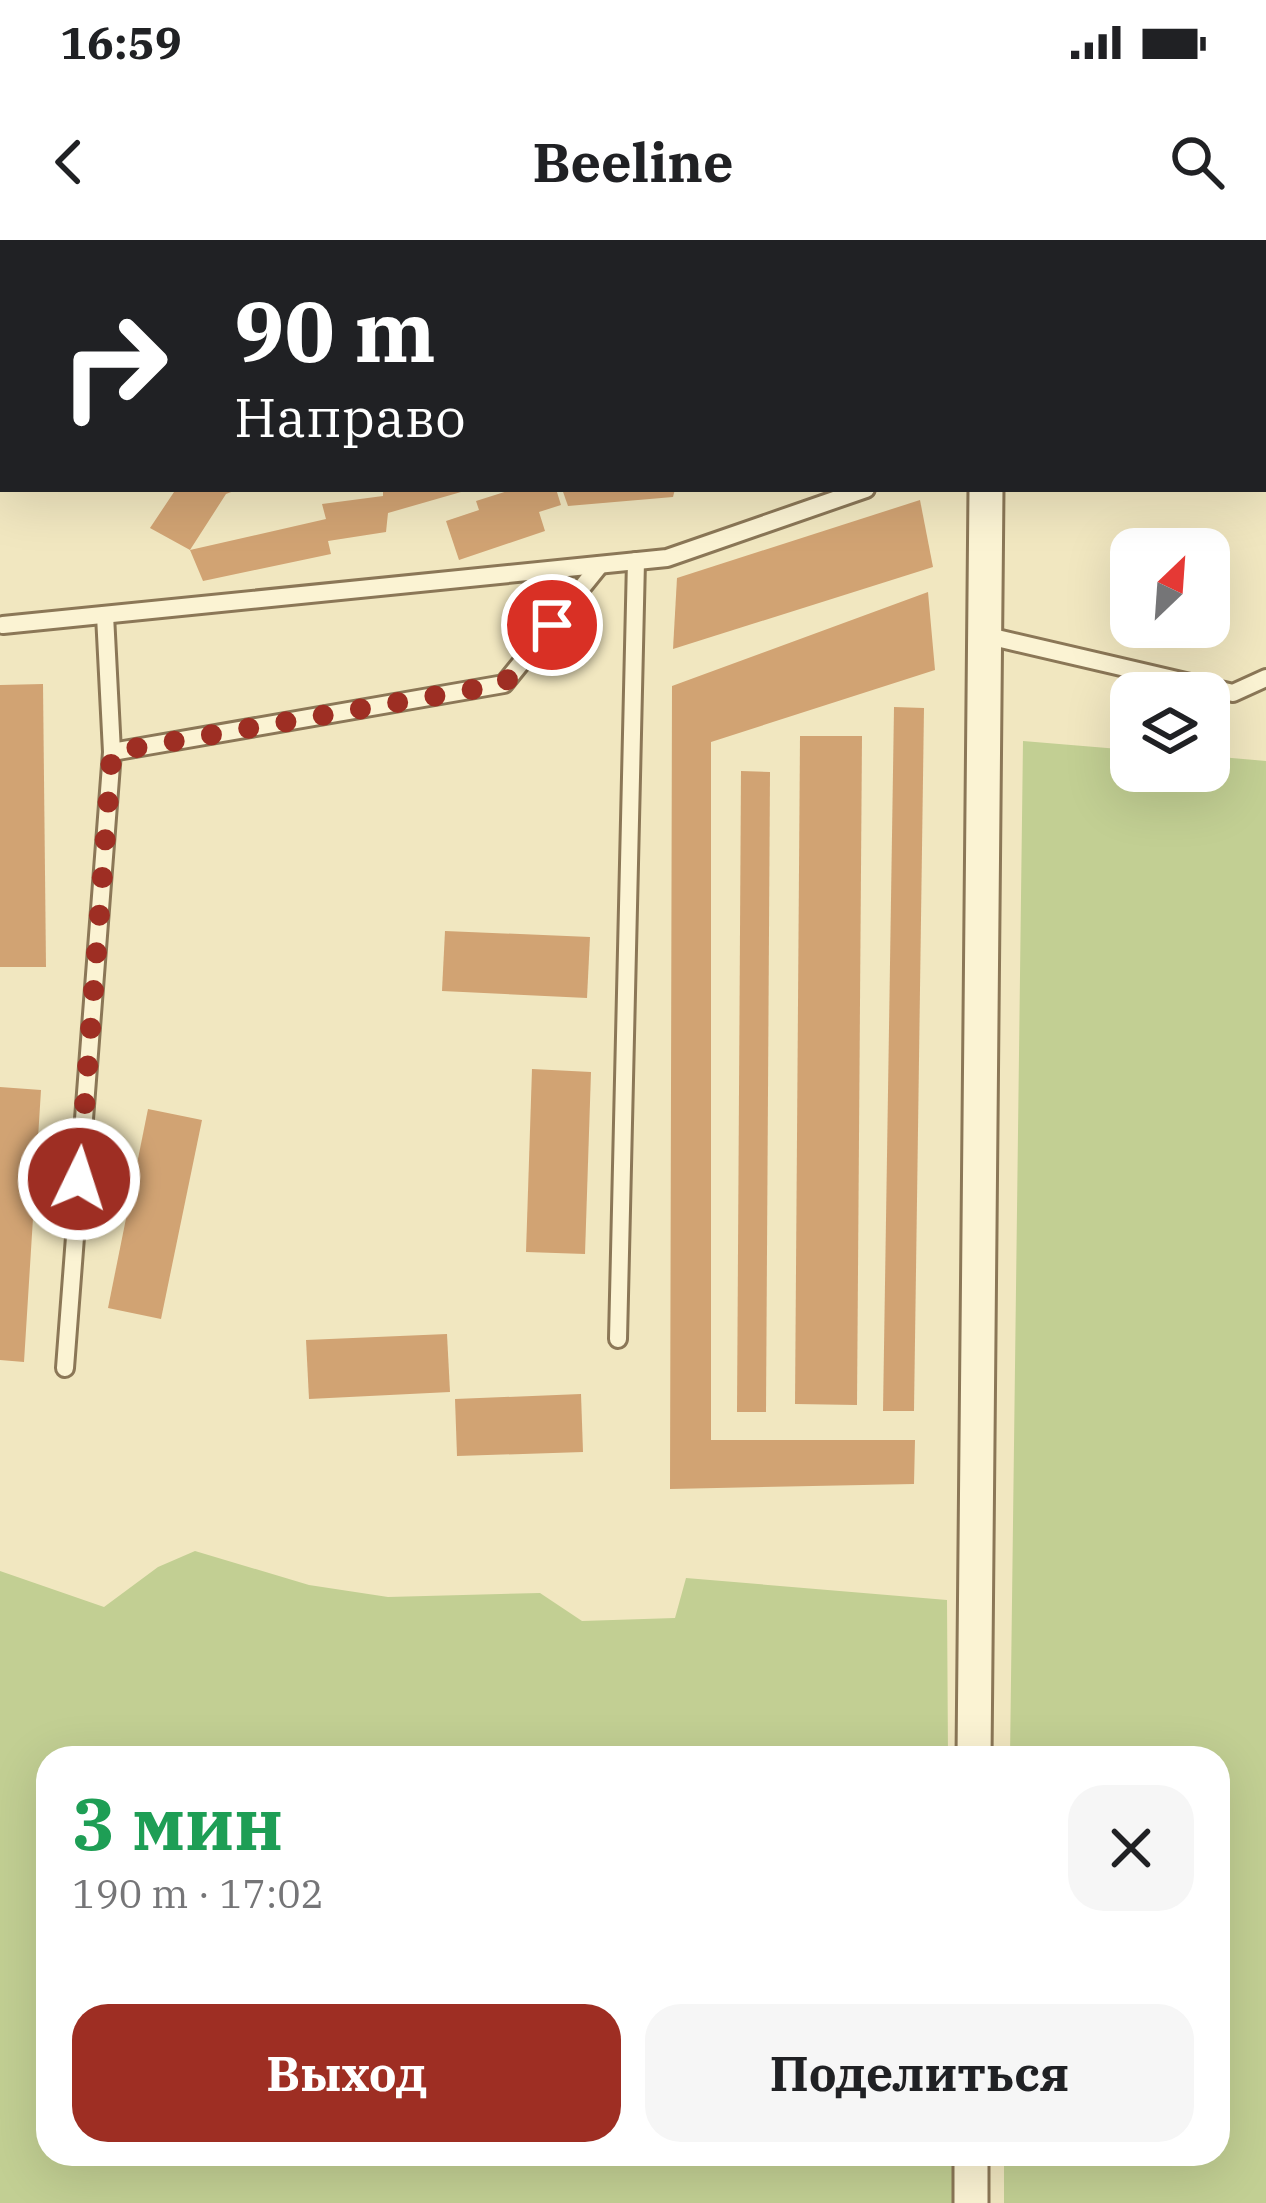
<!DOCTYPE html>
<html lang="ru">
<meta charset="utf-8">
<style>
:root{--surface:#fff;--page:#f6f6f6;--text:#202124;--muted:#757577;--accent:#9e2e23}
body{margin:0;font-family:"IBM Plex Serif",serif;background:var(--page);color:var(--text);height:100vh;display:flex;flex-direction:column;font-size:45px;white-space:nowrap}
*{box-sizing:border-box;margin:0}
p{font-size:39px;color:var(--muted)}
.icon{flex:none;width:66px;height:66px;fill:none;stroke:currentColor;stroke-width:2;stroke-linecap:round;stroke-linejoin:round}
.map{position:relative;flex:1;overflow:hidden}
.sheet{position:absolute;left:36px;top:1506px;width:1194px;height:420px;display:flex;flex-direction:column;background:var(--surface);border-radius:36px;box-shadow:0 12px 48px #0002}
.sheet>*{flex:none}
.guide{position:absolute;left:0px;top:0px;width:1266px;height:252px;box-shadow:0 12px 48px #0002;background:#202124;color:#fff;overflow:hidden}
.needle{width:78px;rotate:25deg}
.buttons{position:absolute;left:1110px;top:288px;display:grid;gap:24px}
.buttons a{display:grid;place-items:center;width:120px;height:120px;border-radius:24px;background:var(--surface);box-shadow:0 12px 48px #0002;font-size:60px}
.pin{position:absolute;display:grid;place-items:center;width:102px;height:102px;color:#fff;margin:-51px;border:6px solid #fff;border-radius:50%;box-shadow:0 3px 12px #0007}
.me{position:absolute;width:132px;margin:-66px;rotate:4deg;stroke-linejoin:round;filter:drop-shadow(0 0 9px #0008)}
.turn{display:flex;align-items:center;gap:42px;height:252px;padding:0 36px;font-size:54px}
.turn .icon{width:156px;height:156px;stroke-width:2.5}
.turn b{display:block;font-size:84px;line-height:102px}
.round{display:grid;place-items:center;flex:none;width:126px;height:126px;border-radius:36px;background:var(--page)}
.overview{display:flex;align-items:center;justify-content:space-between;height:204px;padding:0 36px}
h1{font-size:72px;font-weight:700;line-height:90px;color:#1e9e55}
.action{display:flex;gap:24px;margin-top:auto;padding:24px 36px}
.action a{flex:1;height:138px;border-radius:36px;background:var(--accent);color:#fff;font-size:48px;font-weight:700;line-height:138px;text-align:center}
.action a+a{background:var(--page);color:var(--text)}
.status{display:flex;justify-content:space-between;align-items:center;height:84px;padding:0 60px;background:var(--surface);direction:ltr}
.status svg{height:33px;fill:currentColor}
header{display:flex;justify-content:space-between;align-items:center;height:156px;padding:0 36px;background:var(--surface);font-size:54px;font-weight:700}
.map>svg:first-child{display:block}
</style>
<div class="status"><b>16:59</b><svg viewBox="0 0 49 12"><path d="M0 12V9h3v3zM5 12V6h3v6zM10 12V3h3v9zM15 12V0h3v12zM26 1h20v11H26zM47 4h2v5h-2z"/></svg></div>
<header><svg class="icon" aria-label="back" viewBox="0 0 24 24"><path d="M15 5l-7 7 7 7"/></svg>Beeline<svg class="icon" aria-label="search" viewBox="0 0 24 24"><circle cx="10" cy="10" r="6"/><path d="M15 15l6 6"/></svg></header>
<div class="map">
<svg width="1266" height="1963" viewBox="0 0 1266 1963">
<rect width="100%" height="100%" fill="#f1e7c0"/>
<!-- green -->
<g fill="#c2cf93">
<path d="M0,0H737V3H3V218H0Z"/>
<path d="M1023,501L1131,510V531H1209V516L1266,521V1963H1004V1914H1218V1518H1010Z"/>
<path d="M195,1311L309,1345L388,1357L540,1353L582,1381L675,1378L686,1338L947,1360L948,1518H48V1914H952V1963H0V1331L104,1367L158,1327Z"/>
</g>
<!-- building -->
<g fill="#d1a373">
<path d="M176,249H239L226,254L190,310L150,288Z"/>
<path d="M383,249L468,250L388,273L386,292L328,301L331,314L203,341L190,310L326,279L322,264L383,256Z"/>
<path d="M514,249H556L561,265L539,272L545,291L459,320L446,281L479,270L476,261Z"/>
<path d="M562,249H675L673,257L568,266Z"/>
<path d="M920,260L933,327L673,409L677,338Z"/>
<path d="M928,352L935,430L711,502V1200H915L914,1244L670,1249L672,446Z"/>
<path d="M43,444L46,727H0V445Z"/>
<path d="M894,467L924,468L914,1171H883Z"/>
<path d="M800,496H862L857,1165L795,1164Z"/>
<path d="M741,531L770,532L766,1172H737Z"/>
<path d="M445,691L590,697L587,758L442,751Z"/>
<path d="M532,829L591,832L585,1014L526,1012Z"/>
<path d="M0,847L41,850L24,1122L0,1120Z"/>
<path d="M148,869L202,880L161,1079L108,1068Z"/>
<path d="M447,1094L450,1152L309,1159L306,1100Z"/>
<path d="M581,1154L583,1212L457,1216L455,1159Z"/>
</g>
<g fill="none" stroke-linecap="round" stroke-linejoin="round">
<!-- service casing -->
<g stroke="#8b7757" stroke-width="22">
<g id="service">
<path d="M3,385L667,318L866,249"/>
<path d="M984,395L1233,453L1266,438"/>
<path d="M112,512L504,444L600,325"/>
<path d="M618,1099L636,321"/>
<path d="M65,1128L112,512L105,375"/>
</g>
</g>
<!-- minor casing -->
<g stroke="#8b7757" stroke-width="39">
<g id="minor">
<path d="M988,3V0"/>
<path d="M974,1518L986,249"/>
<path d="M971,1963V1914"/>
</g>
</g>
<!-- service -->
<use href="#service" stroke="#fbf3d3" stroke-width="16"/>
<!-- minor -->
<use href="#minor" stroke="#fbf3d3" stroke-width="33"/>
</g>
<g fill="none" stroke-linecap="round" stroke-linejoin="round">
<!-- route -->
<path stroke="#9e2e23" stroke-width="21" stroke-dasharray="0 37.8" d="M79,939L112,512L504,444L552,385"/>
</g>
</svg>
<div class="buttons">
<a><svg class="needle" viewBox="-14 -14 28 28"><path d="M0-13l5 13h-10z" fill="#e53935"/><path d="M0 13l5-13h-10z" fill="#757577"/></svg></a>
<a><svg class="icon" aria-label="layers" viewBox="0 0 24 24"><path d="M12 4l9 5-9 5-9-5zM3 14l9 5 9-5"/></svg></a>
</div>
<div class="pin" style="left:552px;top:385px;background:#d93025"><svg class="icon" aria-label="arrive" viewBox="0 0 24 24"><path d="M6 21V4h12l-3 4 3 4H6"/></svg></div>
<svg class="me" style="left:79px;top:939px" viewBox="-20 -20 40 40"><circle r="17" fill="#9e2e23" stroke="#fff" stroke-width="3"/><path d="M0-11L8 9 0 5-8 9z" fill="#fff"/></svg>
<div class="guide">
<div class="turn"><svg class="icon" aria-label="right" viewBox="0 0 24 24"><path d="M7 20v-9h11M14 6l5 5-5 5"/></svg><div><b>90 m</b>Направо</div></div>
</div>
<section class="sheet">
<div class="overview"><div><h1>3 мин</h1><p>190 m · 17:02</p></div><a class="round"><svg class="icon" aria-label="close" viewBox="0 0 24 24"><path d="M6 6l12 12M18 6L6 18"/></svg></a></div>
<div class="action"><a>Выход</a><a>Поделиться</a></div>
</section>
</div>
